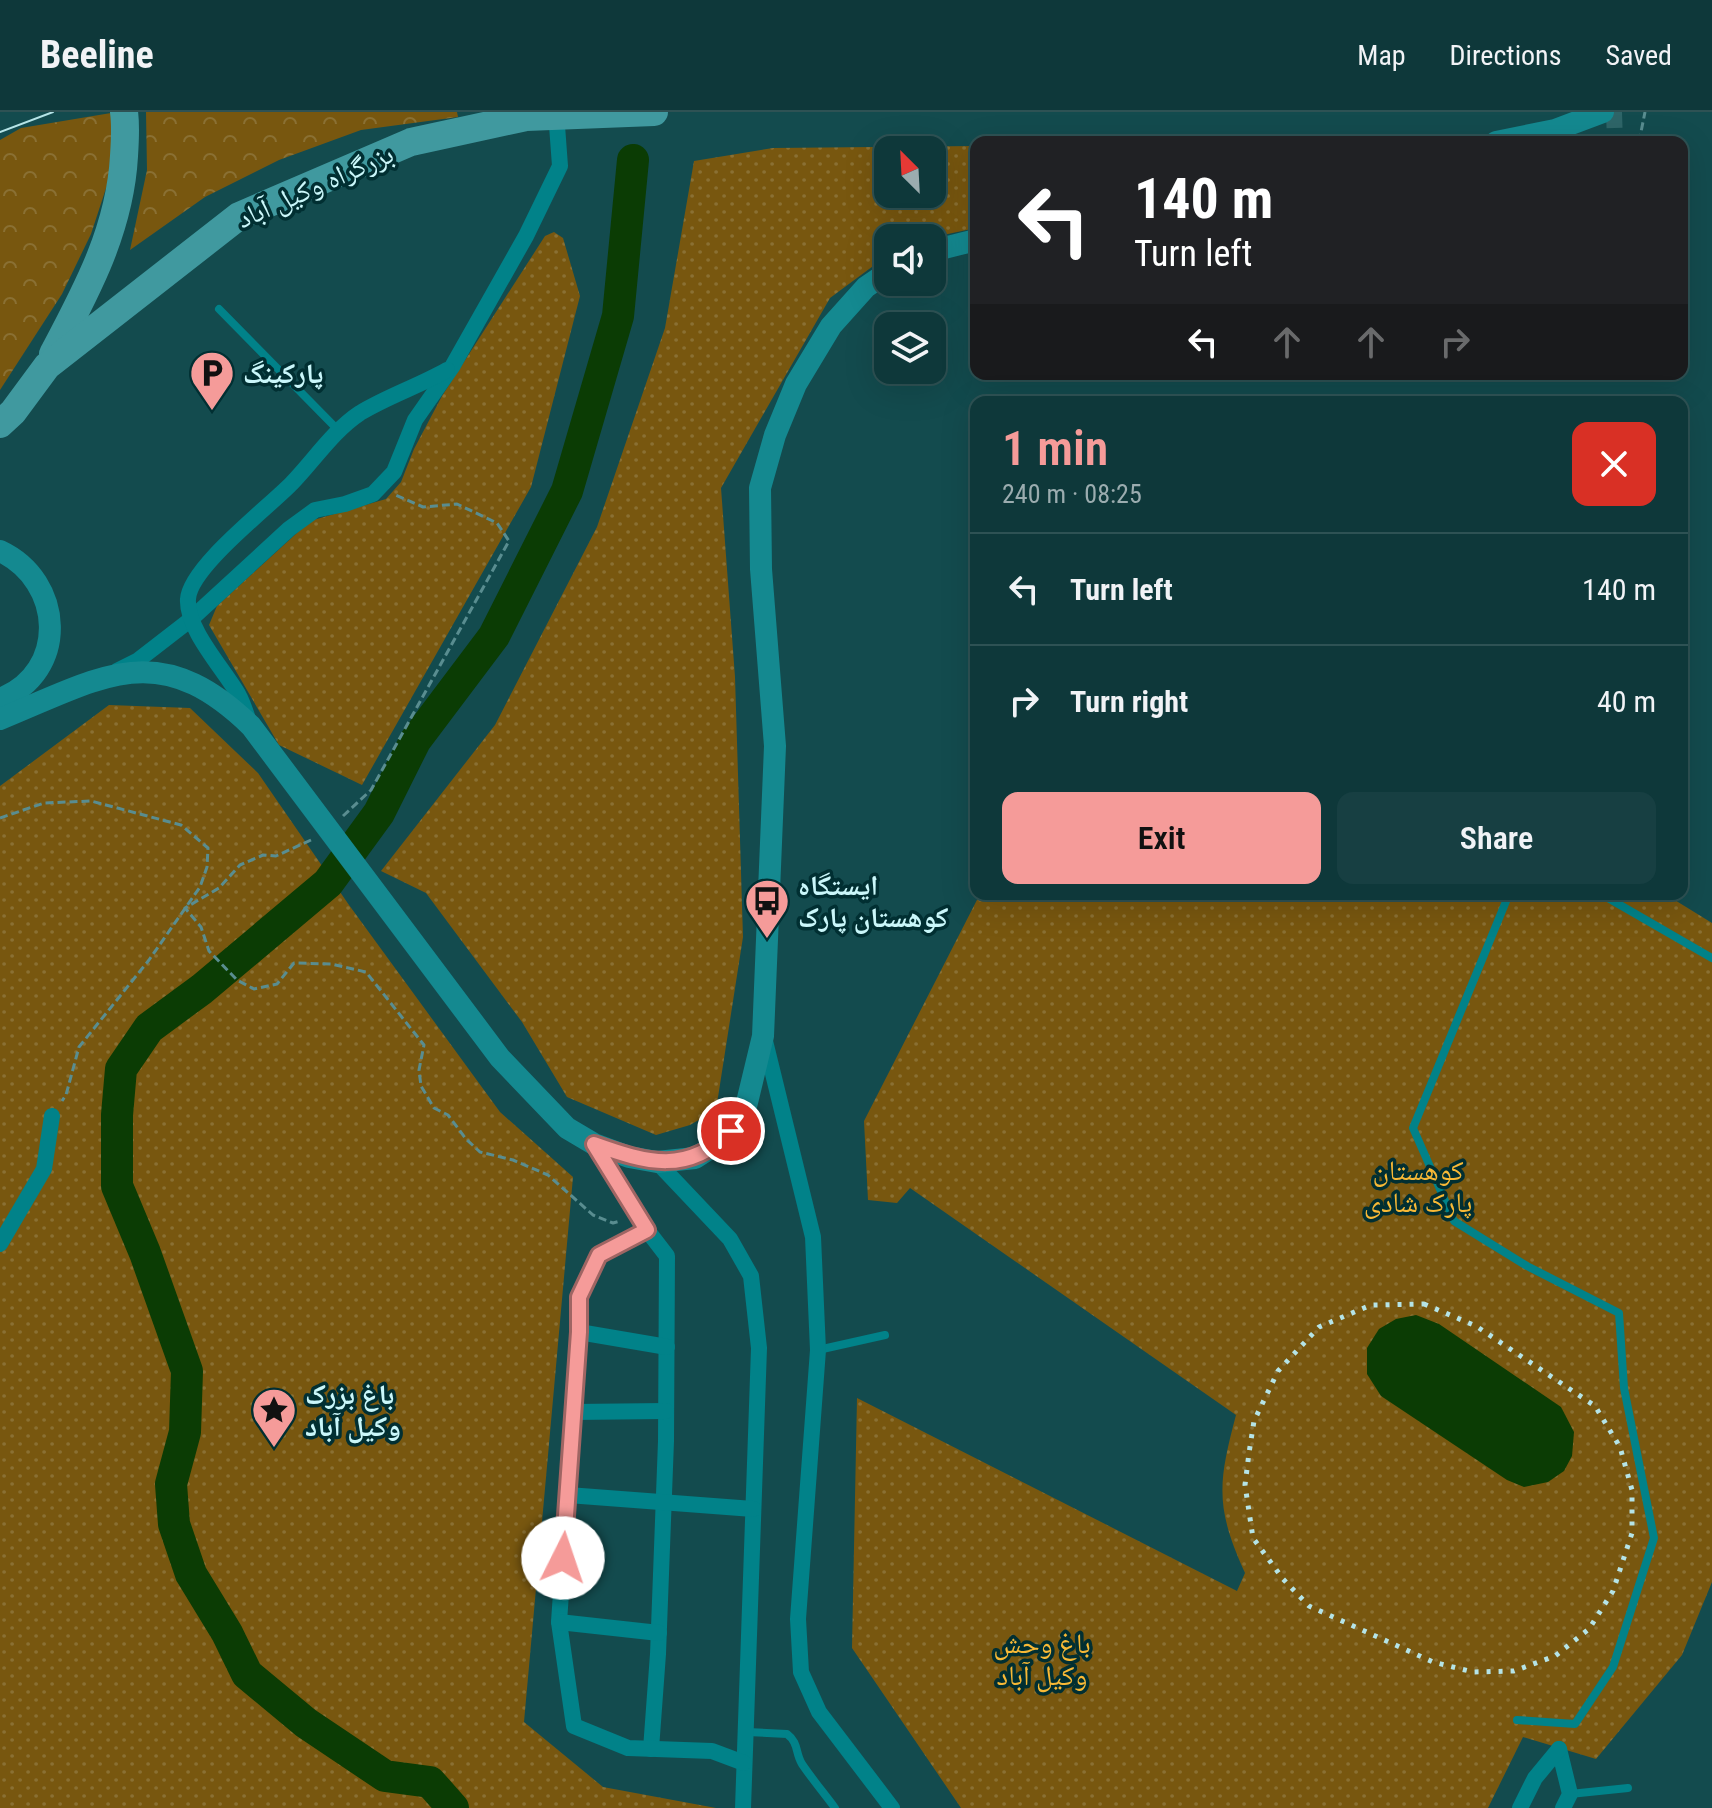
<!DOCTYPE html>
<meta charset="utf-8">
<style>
:root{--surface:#0e383a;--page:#173f42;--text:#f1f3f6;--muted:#9bacaf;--line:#2e5254;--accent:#f59b99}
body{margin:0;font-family:"Roboto Condensed","Noto Naskh Arabic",sans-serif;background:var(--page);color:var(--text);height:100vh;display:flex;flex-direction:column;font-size:30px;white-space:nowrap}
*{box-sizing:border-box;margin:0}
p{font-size:26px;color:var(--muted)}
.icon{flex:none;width:44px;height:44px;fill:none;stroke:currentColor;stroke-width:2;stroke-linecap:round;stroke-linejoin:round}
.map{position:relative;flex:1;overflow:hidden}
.details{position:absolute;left:970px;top:284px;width:718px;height:504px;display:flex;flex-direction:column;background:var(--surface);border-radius:16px;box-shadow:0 8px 32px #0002,0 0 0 2px var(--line)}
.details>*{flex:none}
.hud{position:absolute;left:970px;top:24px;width:718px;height:244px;border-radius:16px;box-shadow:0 8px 32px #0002,0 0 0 2px var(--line);background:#202124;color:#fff;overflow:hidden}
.needle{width:52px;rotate:336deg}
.controls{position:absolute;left:874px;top:24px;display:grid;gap:16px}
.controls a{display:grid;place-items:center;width:72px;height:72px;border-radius:16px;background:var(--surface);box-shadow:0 8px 32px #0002,0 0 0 2px var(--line);font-size:40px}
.pin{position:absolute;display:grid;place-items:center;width:68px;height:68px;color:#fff;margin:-34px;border:4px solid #fff;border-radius:50%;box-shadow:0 2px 8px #0007}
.me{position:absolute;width:88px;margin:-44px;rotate:4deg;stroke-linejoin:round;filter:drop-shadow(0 0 6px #0008)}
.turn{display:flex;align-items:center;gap:28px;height:168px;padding:0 32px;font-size:36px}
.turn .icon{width:104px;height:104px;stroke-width:2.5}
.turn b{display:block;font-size:56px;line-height:68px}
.lanes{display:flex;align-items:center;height:76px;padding:0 32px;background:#0003;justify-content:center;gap:40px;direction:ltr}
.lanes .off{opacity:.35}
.round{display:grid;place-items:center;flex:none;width:84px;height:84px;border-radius:16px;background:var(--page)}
.overview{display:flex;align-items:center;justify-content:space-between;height:136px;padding:0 32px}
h1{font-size:48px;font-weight:600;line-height:60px;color:var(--accent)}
.primary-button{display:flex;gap:16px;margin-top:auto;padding:16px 32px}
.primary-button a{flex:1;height:92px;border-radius:16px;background:var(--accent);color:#111;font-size:32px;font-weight:600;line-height:92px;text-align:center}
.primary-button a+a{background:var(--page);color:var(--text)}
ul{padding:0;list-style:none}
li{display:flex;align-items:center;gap:24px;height:112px;padding:0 32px;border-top:2px solid var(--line)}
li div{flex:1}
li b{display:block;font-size:30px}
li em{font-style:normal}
header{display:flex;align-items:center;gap:48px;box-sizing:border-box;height:112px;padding:0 40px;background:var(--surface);border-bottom:2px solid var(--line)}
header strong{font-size:38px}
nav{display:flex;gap:44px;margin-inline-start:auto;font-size:28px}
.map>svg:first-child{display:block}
</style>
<header>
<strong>Beeline</strong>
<nav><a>Map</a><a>Directions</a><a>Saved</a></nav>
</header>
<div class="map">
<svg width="1712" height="1696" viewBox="0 0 1712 1696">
<defs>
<pattern id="forest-crowns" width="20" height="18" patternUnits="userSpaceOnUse" patternTransform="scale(2)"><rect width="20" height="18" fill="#78570f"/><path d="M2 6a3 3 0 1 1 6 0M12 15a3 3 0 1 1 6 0" fill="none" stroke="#8a7033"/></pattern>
<pattern id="park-dots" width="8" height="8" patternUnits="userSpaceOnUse" patternTransform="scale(2)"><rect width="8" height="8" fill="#78570f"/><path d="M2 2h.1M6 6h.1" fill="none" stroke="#8a7033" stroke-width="1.8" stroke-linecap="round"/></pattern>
</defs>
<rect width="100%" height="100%" fill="#134b4e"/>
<!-- forest -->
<g fill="url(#forest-crowns)">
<path d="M146,0H457L458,5L361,18L279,48L205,85L130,138L147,58Z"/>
<path d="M111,1V61L91,122L62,182L0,278V28L21,16Z"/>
</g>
<!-- park -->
<g fill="url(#park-dots)" fill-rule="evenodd">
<path d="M976,34V116L929,126H888V143L830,186L721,376L735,565L743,825L716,998L690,1013L656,1023L567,985L522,910L426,781L381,759L495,613L597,415L665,216L694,49L773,36ZM932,38V82H888V38Z"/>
<path d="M554,120L563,126L580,184L531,375L362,673L279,633L209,513L217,494L310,409L386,387L401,370L414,337L442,284L545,124Z"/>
<path d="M109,593L190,596L258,661L349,793L500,1000L573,1065L524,1610L603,1675L716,1696H0V674Z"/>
<path d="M980,782H1665L1712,811V1470L1682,1543L1596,1647L1523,1625L1488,1696H961L852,1536L857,1286L1237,1479L1245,1461C1215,1395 1218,1371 1236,1303L910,1076L897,1091L868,1088L864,1009Z"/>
</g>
<!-- water -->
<path fill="#0b3c04" d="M1416,1203L1439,1212L1561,1295L1574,1320L1572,1344L1564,1359L1548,1370L1524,1375L1507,1368L1381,1284L1367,1262V1236L1379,1217L1396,1207Z"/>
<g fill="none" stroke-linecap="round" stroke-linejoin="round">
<!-- river -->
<path stroke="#0b3c04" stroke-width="32" d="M453,1696L430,1670L385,1664L306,1611L247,1562L227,1521L191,1462L174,1412L171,1372L185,1320L187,1259L145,1141L117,1074V1003L121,957L149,916L202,877L328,771L379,701L415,629L494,524L567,379L618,204L633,48"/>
<!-- street-tunnel -->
<path stroke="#2e6568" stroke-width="16" stroke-dasharray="16 8" stroke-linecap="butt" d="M1614,0L1615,30"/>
<!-- path -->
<g stroke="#598d90" stroke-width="3" stroke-dasharray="8 4" stroke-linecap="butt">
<path d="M1639,30L1645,0"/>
<path d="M343,704L371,678L509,429L497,411L457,392L423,395L393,382"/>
<path d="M0,706L44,691L91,689L181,713L208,736L207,755L200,775L149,848L79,935L66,983L62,989"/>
<path d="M311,728L276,744L263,743L240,753L219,776L185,796L201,815L209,839L237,868L254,877L277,872L294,851L331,852L366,860L424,933L419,958L421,974L434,996L448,1003L466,1027L480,1040L513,1048L548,1063L593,1103L613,1111L620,1109"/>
</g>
<!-- lane -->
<g stroke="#018289" stroke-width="8">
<path d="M219,197L338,318"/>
<path d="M1509,782L1413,1016L1454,1109L1527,1154L1619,1201L1624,1276L1654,1426L1613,1555L1575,1612L1517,1608"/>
<path d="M1601,782L1712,846"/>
<path d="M818,1238L885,1223"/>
<path d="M747,1620L787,1622C799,1631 795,1641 802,1652C812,1667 824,1681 835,1696"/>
<path d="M1570,1682L1628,1676"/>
</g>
<!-- street -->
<g stroke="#018289" stroke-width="16">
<path d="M117,559L137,549L190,508L289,417L315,398L345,392L373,382L394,360L415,308L452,255L526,124L560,54L556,0"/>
<path d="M249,610C246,601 243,591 238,582C223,556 186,517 188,487C190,455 269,395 292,371C315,347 333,319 360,301C388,284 419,274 447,258"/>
<path d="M764,925L813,1125L818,1238L798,1507L801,1560L819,1600L892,1696"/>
<path d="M594,1032L647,1118L667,1144L666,1329L658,1542L651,1637"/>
<path d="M657,1050L730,1127L751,1164L759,1236L743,1696"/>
<path d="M647,1118L599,1143L579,1185V1220L559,1510L574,1614L628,1636L712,1639L744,1651"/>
<path d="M0,1132L44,1057L52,1004"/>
<path d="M579,1220L667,1235"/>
<path d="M573,1300L666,1299"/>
<path d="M568,1383L753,1397"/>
<path d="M559,1510L659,1521"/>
<path d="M1559,1637L1570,1682L1563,1696"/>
<path d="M1520,1696L1535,1666L1559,1637"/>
</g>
<!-- secondary -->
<g stroke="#148990" stroke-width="22">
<path d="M1496,30L1555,18L1603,0"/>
<path d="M932,139L976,128"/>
<path d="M0,439C64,469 69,560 0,587"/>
<path d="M0,607C103,565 158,524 251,614L500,946L567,1016L594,1032L629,1045L657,1050L695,1046L720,1030L743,1007L763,924L775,634L761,457L760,376L775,323L796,272L831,214L866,175L888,160"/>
</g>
<!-- highway -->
<g stroke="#40999f" stroke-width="28">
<path d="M53,242C87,178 120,117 124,44C125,29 126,14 124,0"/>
<path d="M0,312L13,300L47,254L239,104L411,30L526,5L654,0"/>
</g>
<!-- tram -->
<path stroke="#b5e4e7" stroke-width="2" d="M0,20L53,0"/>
<!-- rail -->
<path stroke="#b5e4e7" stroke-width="5" stroke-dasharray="4 8" stroke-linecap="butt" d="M1424,1192L1476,1214L1595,1294L1620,1335L1632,1378V1421L1613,1479L1589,1517L1555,1544L1514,1559L1473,1560L1433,1550L1309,1494L1283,1467L1253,1426L1245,1373L1249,1341L1254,1309L1278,1259L1319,1215L1371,1193Z"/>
</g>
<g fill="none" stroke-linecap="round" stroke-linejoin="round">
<!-- route casing -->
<g stroke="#9f6563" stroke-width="20">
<path id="route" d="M563,1446L579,1220V1185L599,1143L647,1118L594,1032C647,1051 688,1063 731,1019"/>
</g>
<!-- route -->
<use href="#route" stroke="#f59b99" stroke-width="14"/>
</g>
<!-- icons -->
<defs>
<g id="parking-pin" transform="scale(2.3)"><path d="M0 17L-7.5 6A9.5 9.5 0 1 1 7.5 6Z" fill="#f59b99" stroke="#012f32"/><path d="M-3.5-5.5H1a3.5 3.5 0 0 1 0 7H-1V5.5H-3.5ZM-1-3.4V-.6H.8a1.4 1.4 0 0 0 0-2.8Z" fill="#111"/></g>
<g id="bus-pin" transform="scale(2.3)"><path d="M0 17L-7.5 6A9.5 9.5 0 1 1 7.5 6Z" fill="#f59b99" stroke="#012f32"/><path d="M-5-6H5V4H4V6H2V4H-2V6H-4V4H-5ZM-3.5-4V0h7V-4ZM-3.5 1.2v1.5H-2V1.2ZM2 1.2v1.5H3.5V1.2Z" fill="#111"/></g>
<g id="sight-pin" transform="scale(2.3)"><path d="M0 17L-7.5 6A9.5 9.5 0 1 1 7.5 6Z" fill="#f59b99" stroke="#012f32"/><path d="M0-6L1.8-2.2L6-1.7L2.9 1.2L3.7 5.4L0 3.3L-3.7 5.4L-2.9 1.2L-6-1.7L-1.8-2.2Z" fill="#111"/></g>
</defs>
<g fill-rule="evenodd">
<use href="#parking-pin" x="212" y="261"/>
<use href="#bus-pin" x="767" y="789"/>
<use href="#sight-pin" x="274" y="1298"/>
</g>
<g text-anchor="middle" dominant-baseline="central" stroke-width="7" stroke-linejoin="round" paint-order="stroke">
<!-- street labels -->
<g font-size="28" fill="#caf7fa" stroke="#012f32">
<text transform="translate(315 74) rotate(-24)">بزرگراه وکیل آباد</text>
</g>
<!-- poi labels -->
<g font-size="28" font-weight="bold" fill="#caf7fa" stroke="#012f32" text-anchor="start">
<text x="243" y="261">پارکینگ</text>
<text x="798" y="773">ایستگاه<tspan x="798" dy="32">کوهستان پارک</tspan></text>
<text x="305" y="1282">باغ بزرک<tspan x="305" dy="32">وکیل آباد</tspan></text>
</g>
<!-- park labels -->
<g font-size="28" fill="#f8b936" stroke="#012f32">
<text x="1418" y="1058">کوهستان<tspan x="1418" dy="32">پارک شادی</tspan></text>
<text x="1042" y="1531">باغ وحش<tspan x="1042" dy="32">وکیل آباد</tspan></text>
</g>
</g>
</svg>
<div class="controls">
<a><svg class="needle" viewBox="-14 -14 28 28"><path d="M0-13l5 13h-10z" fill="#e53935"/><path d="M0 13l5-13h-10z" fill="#9bacaf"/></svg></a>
<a><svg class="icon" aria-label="sound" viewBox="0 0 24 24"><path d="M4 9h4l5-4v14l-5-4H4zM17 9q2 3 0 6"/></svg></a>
<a><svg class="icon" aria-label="layers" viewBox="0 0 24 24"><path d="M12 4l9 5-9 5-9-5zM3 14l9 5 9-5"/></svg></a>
</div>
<div class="pin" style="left:731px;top:1019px;background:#d93025"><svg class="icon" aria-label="arrive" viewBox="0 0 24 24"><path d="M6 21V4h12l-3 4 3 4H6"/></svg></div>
<svg class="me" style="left:563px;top:1446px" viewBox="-20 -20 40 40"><circle r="19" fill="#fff"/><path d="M0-13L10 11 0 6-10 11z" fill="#f59b99"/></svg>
<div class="hud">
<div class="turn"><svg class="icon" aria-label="left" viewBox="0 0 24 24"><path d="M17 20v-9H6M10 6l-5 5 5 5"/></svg><div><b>140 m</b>Turn left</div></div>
<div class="lanes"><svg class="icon" aria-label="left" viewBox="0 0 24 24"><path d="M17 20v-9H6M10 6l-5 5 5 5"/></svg><svg class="icon off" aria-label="ahead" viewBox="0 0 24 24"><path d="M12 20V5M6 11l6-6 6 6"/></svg><svg class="icon off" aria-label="ahead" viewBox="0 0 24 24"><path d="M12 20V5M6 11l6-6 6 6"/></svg><svg class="icon off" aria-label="right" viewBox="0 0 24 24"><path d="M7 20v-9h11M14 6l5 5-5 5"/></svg></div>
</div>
<section class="details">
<div class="overview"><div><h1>1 min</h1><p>240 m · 08:25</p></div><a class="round" style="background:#d93025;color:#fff"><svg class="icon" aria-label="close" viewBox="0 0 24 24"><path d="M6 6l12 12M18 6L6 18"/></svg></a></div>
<ul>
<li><svg class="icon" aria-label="left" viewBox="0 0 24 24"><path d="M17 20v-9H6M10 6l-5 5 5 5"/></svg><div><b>Turn left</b></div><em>140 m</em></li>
<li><svg class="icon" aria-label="right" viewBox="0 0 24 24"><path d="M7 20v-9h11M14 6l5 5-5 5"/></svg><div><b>Turn right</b></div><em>40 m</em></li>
</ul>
<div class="primary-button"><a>Exit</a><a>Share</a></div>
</section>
</div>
